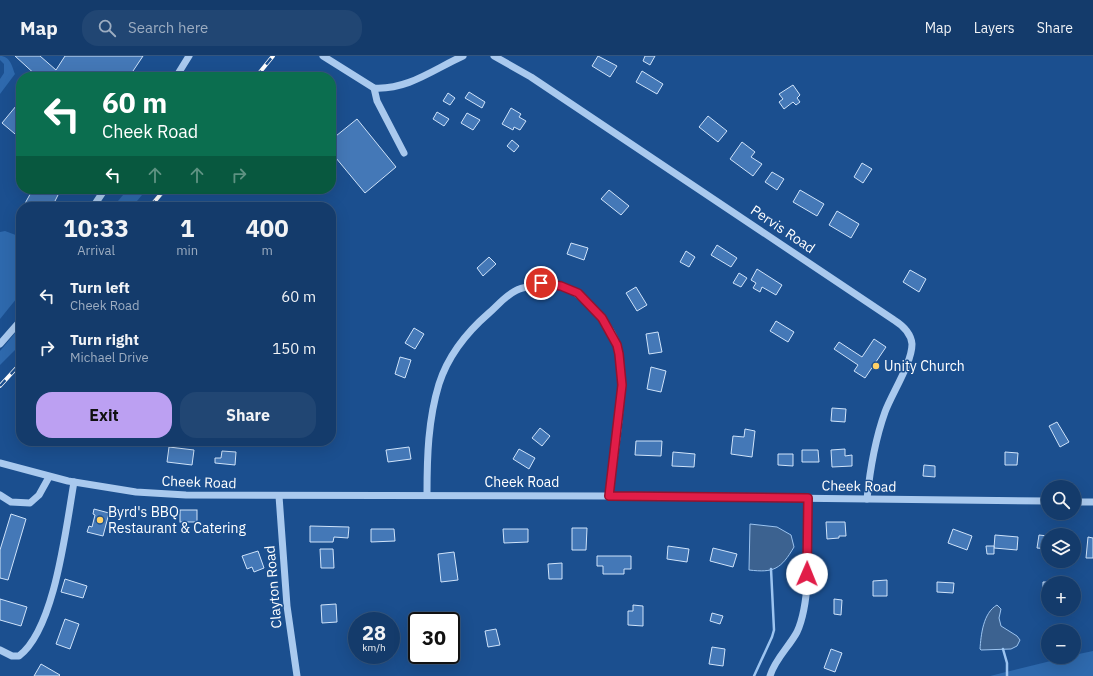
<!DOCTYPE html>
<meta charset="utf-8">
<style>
:root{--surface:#143b6b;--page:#214673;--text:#f1f3f6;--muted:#9dadc1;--line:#33557e;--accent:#bca0f2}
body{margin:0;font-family:"IBM Plex Sans",sans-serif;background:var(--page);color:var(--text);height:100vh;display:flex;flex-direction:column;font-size:15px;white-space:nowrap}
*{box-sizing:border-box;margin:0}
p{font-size:13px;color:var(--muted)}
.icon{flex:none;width:22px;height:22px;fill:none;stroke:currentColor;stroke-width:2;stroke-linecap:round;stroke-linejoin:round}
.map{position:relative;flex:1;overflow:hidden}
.sheet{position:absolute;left:16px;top:146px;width:320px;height:244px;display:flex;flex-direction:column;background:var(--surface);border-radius:16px;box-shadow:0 4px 16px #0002,0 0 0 1px var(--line)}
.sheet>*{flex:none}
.guide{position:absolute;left:16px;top:16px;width:320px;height:122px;border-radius:16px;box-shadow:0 4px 16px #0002,0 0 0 1px var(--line);background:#0b6e4f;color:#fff;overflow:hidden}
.buttons{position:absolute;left:1041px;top:424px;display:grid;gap:8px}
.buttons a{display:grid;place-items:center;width:40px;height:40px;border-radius:50%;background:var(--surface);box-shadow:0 4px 16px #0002,0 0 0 1px var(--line);font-size:20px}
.speed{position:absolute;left:348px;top:556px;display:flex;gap:8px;font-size:20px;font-weight:700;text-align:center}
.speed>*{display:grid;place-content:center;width:52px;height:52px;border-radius:50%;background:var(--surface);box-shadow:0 4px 16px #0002,0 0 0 1px var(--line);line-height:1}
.speed small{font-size:10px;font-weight:400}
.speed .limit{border:2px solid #111;border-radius:6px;background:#fff;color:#111}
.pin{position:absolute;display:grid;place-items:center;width:34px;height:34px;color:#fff;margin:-17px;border:2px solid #fff;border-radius:50%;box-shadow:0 1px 4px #0007}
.me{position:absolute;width:44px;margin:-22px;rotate:1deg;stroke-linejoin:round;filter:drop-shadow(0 0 3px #0008)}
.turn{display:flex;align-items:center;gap:14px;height:84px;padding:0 20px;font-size:18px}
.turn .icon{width:52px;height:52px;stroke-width:2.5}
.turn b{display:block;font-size:28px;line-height:34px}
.lanes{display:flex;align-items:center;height:38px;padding:0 20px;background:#0003;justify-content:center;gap:20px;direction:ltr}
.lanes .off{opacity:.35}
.eta{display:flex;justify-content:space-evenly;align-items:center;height:68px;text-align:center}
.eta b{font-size:24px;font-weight:800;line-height:28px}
.primary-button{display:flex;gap:8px;margin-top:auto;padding:8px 20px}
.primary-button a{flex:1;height:46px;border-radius:16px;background:var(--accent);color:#111;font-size:16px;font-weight:800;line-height:46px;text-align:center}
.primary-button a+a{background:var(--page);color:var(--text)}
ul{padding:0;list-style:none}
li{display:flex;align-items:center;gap:12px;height:52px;padding:0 20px}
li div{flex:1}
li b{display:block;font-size:15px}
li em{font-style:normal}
header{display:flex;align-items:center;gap:24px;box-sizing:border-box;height:56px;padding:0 20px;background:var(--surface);border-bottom:1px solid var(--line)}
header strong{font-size:19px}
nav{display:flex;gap:22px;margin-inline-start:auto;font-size:14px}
.search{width:280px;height:36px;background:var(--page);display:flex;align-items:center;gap:10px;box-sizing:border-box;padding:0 14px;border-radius:16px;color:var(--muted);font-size:15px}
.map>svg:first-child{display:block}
</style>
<header>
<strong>Map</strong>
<div class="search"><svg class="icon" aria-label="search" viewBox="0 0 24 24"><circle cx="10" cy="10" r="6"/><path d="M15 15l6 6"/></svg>Search here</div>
<nav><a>Map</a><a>Layers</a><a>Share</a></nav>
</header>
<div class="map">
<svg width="1093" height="620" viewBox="0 0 1093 620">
<rect width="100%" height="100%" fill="#1b4f8f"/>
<!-- green -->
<g fill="#2e69ad">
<path d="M0,0C10,0 12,10 15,18L0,38V23L4,17V8L0,4Z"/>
<path d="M128,133H147L132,151H113Z"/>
<path d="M5,175L21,181V237L0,263V176Z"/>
<path d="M21,270V288L0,309V295Z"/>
<path d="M1093,595V620H990L1067,601H1074V599Z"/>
</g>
<!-- water -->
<g fill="#3c6290" stroke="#9cc4f0">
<path d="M750,468L777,471L791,479L794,491C781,513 774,517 749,514Z"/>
<path d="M997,549L1001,553L999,562L1001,570L1017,580L1020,584L1017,590L1011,593L981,594L980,593C981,579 983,557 997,549Z"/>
</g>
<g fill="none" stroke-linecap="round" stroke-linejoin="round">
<!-- stream -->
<g stroke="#9cc4f0" stroke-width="2.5">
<path d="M1003,593L1007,607V620"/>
<path d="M754,620L772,581L774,574L771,513"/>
</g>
</g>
<!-- building -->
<g fill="#4478b7" stroke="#cfe3fa">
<path d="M15,0H40L56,14L65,0H143L129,21H38Z"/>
<path d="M598,0L617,10L610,21L592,10Z"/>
<path d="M645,0H655L650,9L643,5Z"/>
<path d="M642,15L663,28L657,38L636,26Z"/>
<path d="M793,29L800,39L797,42L800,46L796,49L793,46L784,53L779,46L783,43L779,38Z"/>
<path d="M469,36L485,46L482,52L465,42Z"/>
<path d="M448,37L455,42L450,49L443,45Z"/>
<path d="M21,44V83L2,67Z"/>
<path d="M511,52L521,58L519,61L526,65L520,74L514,71L513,74L502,68Z"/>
<path d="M437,56L449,63L444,70L433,63Z"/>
<path d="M467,57L480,64L473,74L461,67Z"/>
<path d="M708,60L727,75L718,86L699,71Z"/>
<path d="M357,63L396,111L365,137L331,96V84Z"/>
<path d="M512,84L519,90L514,96L507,90Z"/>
<path d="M742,86L755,96L751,101L762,108L753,120L730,103Z"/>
<path d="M862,107L872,113L863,127L854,121Z"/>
<path d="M772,116L784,123L777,134L765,126Z"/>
<path d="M33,133H61L52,151H23Z"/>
<path d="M609,134L629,150L621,159L601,143Z"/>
<path d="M800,134L824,148L817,160L793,146Z"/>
<path d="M837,155L859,168L851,182L829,169Z"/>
<path d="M571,187L588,192L584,204L567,198Z"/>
<path d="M717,189L737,202L731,211L711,199Z"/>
<path d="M686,195L695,201L689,211L680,206Z"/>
<path d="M489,201L496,208L483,220L477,212Z"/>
<path d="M757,213L782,229L776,239L762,231L760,236L753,232L756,227L751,224Z"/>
<path d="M910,214L926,223L919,236L903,226Z"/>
<path d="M739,217L747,222L741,231L733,227Z"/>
<path d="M636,231L647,249L637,255L626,237Z"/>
<path d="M776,265L794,276L788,286L770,275Z"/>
<path d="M414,272L424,278L415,293L405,287Z"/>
<path d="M658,276L662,296L649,298L646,278Z"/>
<path d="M874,283L886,291L865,322L854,315L858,309L834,293L839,286L862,301Z"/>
<path d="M400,301L411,304L405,322L395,318Z"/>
<path d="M651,311L666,315L661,336L647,333Z"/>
<path d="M832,352L846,353L845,366L831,365Z"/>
<path d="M1057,366L1069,386L1060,391L1049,370Z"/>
<path d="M540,372L550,380L542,390L532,382Z"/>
<path d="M745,373L755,375L752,401L731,398L733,380L744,381Z"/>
<path d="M636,385H662L661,400L635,399Z"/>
<path d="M169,391L194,394L192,409L167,406Z"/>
<path d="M409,391L411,403L388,406L386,394Z"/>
<path d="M519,393L535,402L529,413L513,403Z"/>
<path d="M845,393V400L852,399V410L832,411L831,394Z"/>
<path d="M802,394H818L819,406H802Z"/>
<path d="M222,395L236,396L235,409L215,407V402H221Z"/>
<path d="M673,396L695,398L694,411L672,410Z"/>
<path d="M1005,396L1018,397L1017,409H1005Z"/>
<path d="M778,398H793V410L778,409Z"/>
<path d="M924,409L935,410V421L923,420Z"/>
<path d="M94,453L109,457L103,480L87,476L89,470L92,471L95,459L93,458Z"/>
<rect x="180" y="454" width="17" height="12"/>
<path d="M11,458L26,463L8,524L0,522V494Z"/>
<path d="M826,466H845L846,480H839V482L827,483Z"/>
<path d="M310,470L349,471L348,482L334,481L333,486H310Z"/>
<path d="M572,472H587L586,494H572Z"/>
<path d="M371,473H394L395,485L371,486Z"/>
<path d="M503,473H528V486L504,487Z"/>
<path d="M953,473L972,480L967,494L948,487Z"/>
<path d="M995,479L1018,481L1017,494L994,492Z"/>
<path d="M1039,479L1048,480V493L1037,492Z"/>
<path d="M1088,481L1093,482V502H1086Z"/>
<path d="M668,490L689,493L687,506L667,503Z"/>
<path d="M986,490H994V498H987Z"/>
<path d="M713,492L737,498L733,511L710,505Z"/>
<path d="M320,493H333L334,512H321Z"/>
<path d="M258,495L264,512L254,516L252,511L247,513L242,500Z"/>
<path d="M454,496L458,524L441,526L438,498Z"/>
<path d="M597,500H631V513H624V518H603V510H597Z"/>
<path d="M562,507V523H549L548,508Z"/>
<path d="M65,523L87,530L83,542L61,536Z"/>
<path d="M887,524V540H873V525Z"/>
<path d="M937,526L954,527L953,537L937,536Z"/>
<path d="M1043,526H1061V527H1048V537H1043Z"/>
<path d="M0,543L27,551L21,570L0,564Z"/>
<path d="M834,543L842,544L841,559L834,558Z"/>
<path d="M336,548L337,566L322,567L321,549Z"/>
<path d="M633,549L643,550V570L628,569V555H633Z"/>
<path d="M712,557L723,560L720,568L710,565Z"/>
<path d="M65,563L79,568L70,593L56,588Z"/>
<path d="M496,573L500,589L488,591L485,575Z"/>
<path d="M712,591L725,593L723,610L709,608Z"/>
<path d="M831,593L842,597L835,616L824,612Z"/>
<path d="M41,608L60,619L59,620H34Z"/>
</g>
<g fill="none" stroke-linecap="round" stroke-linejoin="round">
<!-- minor -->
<g stroke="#a9c9ee" stroke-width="7">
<path d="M323,0L374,32C408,34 434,13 463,0"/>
<path d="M494,0L531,21L894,264C902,269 911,277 912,288C912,307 892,337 885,356C875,384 870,413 867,443"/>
<path d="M176,21L189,0"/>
<path d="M374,32L377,45L404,97"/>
<path d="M93,151L105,133"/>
<path d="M0,288L21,264"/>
<path d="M0,407L68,425L136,436L186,439L609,440L1048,445"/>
<path d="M427,438C427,401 428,364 439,328C448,300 467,276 489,257C498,249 506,239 517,234C521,232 527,231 531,230C554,224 570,230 586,246C600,260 617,277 619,298C625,345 615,393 609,440"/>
<path d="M0,439L11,446L30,447L39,439L49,421"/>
<path d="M279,440L287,550L297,620"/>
<path d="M1074,446H1093"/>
<path d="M0,594L12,600H19C55,573 66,471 74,426"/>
<path d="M770,620C775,603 789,591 797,576C812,544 808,478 808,442"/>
</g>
<!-- rail casing -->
<g stroke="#fff" stroke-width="4">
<g id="rail">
<path d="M256,21L273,0"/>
<path d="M150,151L165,133"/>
<path d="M0,330L21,307"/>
</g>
</g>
<!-- rail -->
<use href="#rail" stroke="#1b4f8f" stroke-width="2.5" stroke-dasharray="8" stroke-linecap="butt"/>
</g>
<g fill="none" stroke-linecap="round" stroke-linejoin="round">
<!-- route casing -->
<g stroke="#92132f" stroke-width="10">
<path id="route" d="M541,227L561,230L578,237L602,262L617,289L619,298L622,329L609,440L808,442L807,518"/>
</g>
<!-- route -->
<use href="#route" stroke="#e11d48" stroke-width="7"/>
</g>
<!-- markers -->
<g fill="#ffd166" stroke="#1b4f8f" stroke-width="1.5">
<circle cx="876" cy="310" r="4"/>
<circle cx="100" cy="464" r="4"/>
</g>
<g text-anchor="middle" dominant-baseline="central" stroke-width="3" stroke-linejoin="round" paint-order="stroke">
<!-- street labels -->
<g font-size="14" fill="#fff" stroke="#1b4f8f">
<text transform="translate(783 173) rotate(34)">Pervis Road</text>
<text transform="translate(199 426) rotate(2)">Cheek Road</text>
<text x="522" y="426">Cheek Road</text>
<text transform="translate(859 430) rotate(1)">Cheek Road</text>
<text transform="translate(273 531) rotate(-95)">Clayton Road</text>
</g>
<!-- poi labels -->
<g font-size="14" fill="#fff" stroke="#1b4f8f" text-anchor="start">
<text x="884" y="310">Unity Church</text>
<text x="108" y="456">Byrd's BBQ<tspan x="108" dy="16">Restaurant &amp; Catering</tspan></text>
</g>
</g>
</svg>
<div class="buttons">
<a><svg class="icon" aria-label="search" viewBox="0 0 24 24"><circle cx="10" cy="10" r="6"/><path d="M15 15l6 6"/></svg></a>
<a><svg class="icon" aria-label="layers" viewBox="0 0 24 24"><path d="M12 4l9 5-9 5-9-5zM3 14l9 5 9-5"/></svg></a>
<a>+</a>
<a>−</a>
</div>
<div class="speed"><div>28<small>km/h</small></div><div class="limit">30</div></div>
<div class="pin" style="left:541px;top:227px;background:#d93025"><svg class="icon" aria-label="arrive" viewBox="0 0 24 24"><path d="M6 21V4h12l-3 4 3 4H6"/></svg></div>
<svg class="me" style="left:807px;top:518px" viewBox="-20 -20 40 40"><circle r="19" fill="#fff"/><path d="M0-13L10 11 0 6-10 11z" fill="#e11d48"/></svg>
<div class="guide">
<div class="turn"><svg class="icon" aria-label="left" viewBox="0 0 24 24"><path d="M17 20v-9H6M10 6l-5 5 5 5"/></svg><div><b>60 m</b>Cheek Road</div></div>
<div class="lanes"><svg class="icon" aria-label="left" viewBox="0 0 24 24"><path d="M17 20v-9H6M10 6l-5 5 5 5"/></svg><svg class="icon off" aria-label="ahead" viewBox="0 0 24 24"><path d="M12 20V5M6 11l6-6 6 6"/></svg><svg class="icon off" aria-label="ahead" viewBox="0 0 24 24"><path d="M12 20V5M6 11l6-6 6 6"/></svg><svg class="icon off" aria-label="right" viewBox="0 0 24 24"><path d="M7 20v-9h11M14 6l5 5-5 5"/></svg></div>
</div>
<section class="sheet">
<div class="eta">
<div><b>10:33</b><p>Arrival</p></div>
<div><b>1</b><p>min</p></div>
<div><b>400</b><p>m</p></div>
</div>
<ul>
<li><svg class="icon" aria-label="left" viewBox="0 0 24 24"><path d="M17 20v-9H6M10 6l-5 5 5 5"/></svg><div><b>Turn left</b><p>Cheek Road</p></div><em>60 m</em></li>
<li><svg class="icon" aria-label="right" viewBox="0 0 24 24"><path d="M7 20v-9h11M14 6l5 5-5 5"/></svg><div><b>Turn right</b><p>Michael Drive</p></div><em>150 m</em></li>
</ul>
<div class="primary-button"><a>Exit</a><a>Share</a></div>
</section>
</div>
